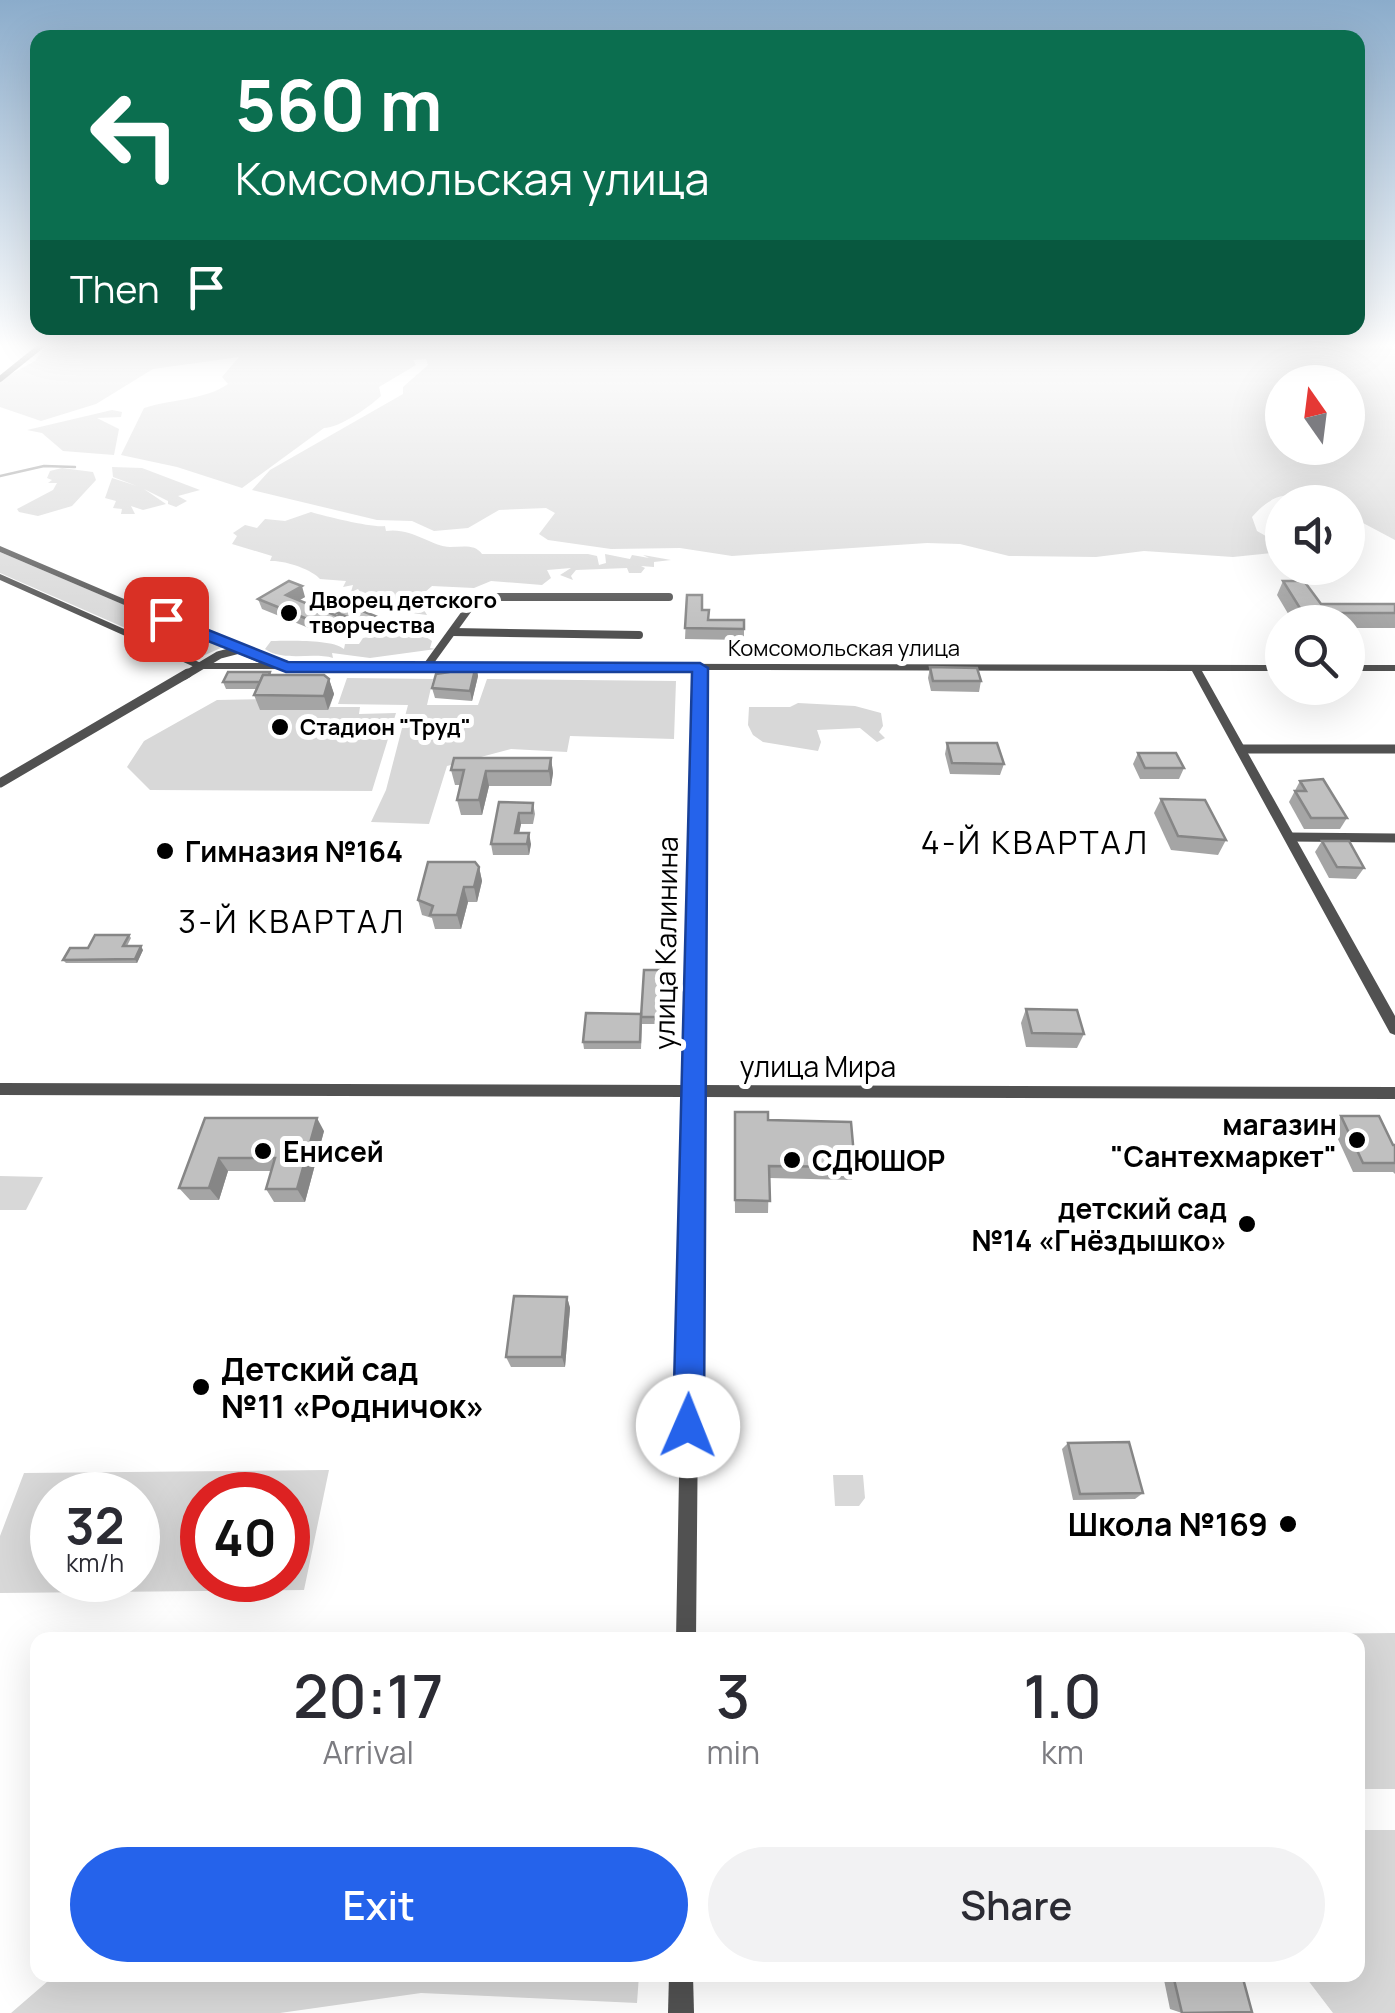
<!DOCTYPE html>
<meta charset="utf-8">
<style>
:root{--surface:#fff;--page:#f2f2f3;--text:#2b2b33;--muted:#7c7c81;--accent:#2563eb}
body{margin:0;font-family:Manrope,sans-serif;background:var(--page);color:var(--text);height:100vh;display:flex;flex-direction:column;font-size:38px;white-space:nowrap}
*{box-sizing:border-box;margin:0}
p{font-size:32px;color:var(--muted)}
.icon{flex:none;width:55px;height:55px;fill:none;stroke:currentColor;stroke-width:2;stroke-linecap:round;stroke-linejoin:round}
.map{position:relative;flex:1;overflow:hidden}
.side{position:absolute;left:30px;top:1632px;width:1335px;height:350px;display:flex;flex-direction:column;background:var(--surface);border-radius:20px;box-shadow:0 10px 40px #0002}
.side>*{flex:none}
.guide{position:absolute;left:30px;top:30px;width:1335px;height:305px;border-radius:20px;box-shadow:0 10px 40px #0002;background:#0b6e4f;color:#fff;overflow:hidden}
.needle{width:65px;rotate:346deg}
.tools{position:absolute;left:1265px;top:365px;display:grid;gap:20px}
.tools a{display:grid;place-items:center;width:100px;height:100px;border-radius:50%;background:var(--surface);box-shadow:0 10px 40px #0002;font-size:50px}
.speed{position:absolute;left:30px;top:1472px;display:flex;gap:20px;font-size:50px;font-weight:700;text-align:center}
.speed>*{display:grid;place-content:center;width:130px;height:130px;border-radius:50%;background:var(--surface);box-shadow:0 10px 40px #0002;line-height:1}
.speed small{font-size:25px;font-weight:400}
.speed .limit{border:15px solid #d22;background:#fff;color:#111}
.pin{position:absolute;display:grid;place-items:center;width:85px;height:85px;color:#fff;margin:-42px;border-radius:20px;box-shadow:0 5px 15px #0006}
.me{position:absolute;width:110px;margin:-55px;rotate:1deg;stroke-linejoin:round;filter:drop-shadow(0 0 8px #0008)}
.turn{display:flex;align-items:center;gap:35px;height:210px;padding:0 40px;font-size:45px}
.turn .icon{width:130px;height:130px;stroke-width:2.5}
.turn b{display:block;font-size:70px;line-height:85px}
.then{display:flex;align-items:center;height:95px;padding:0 40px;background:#0003;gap:20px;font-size:38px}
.eta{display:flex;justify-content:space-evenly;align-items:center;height:170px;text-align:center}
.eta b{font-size:60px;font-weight:600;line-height:70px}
.action{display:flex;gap:20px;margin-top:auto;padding:20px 40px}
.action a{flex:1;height:115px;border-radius:60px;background:var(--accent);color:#fff;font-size:40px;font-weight:600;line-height:115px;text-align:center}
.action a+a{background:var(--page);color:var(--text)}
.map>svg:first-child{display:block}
</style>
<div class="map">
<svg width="1395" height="2013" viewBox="0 0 1395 2013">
<rect width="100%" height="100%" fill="#fff"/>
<!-- green -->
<g fill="#d8d8d8" fill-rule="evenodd">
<path d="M46,346H1395V540L1348,515V502C1306,502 1284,479 1252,517L1257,531L1282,545V552L1233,557L1144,551L1096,557L1009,556L960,544L927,543L732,556L680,548L611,549L548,540L539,534L555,513L546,508L499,510L468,528L434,531L412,521L377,520L252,490L270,470L403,394V387L428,365L426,359L413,360L416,365L379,387L381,396C368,408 339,428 324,428L242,488L177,467L121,455L144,408C172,399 205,400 228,384L222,377L239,357L153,369L96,404L41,421L0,407V380L35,361ZM1282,382H1348V448H1282Z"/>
<path d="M112,410L122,412L121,417L97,418L119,429L114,455L63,451L42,433L27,430Z"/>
<path d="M112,467L142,468L200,490L178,496L187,501L176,507L168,504V501L144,489L166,504L143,510L131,506L135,514H121L122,509L113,508L116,501L105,498L112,478L137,486L113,477Z"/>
<path d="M62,468L93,472L96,480L72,506L38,516L19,512L17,509L53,490L57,483H48L52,480L47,478L50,471Z"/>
<path d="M311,512C328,517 373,528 385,526L386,531C411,527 433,547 450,547C463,547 475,544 482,554H588L597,556L599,565L606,563L605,554L630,559L632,555L649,558L643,555L671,560L654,562V567L641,566L645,568L641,573H629L627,568L576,570L571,576L573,580L560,575L571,568L547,570L551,578L542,585L491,581L474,588L432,586L424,593L428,597L423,608L427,615L389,610L385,604L369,610L370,604L362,598L366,595H357L361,593L358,589L351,592L353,585L343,587L346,581L320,579C313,570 285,560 270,561L272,556L232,544L237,536L233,533L245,525L257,528L265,519L285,521Z"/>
<path d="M0,552L223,647L196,659L0,573Z"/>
<path d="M384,634L426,637L432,641L430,648L436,649L370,658L332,653L333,658C313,652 283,662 265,649L271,641C289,641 331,639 344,649L345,644H359L363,638Z"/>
<path d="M347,678L433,679L427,705H478L487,679L676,681L674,739L570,736L567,752L511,749L447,766L429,824L371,822L386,790L408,705L338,704Z"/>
<path d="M329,690L334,694L330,707H360L359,714L396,713L372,791L150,790L127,767L144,741L217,700L264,699Z"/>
<path d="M798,703L855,706L881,713L883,726L879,732L885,738L877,742L860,728L817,730L821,742L818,751L763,742L753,735L748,725L749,707H790Z"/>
<path d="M0,1176L43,1177L26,1210H0Z"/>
<path d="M329,1470L304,1590L0,1593V1536L24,1473ZM52,1495H138V1580H52ZM202,1495H288V1580H202Z"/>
<path d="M833,1475H863L865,1498L859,1506H835Z"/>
<path d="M1395,1633V1789H1358V1640H741Z"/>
<path d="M1358,1830H1395V2013H1333L1304,1975H1358Z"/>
<path d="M55,1975H639L637,2003L421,1993L280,2013H11Z"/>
</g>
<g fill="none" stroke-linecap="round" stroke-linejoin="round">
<!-- stream -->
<path stroke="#9f9f9f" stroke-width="2.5" d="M0,476L44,466L75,467"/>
<!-- minor-far2 -->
<path stroke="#515151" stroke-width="6" d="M0,379L41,346"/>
<!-- minor-far1 -->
<g stroke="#515151" stroke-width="8">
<path d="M453,632L639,635"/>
<path d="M427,666L477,597H669"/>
<path d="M184,676L219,655L238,650"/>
</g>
<!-- minor -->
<g stroke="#515151" stroke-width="9">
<path d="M1240,749H1395"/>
<path d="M0,783L188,673"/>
<path d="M1289,837L1395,838"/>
</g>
<!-- tertiary -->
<g fill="#515151" fill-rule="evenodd">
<path d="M0,546L274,663L1282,665V671H1202L1395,1016V1035L1390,1033L1192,671L705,670L701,1085L1395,1087V1099L701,1097L696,1640H676L686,1097L0,1095V1083L687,1085L695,670L199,669L0,580V574L201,663H260L0,552Z"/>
<rect x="1348" y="665" width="47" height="6"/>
<path d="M669,1975H693L694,2013H668Z"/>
</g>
</g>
<!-- wall -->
<g fill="#a5a5a5">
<path d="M1348,515L1359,528L1352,542H1348Z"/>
<path d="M1283,581L1321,604H1395V628H1348V622H1293L1277,595Z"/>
<path d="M687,595L702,610L708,620H744V640L685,639Z"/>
<path d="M305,597L299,600L338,616L337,613L378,626L366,634L344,626L345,628L331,637L262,609L258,599Z"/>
<path d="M476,665L478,676L472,701L435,698L432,688Z"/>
<path d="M930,667L981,681L979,692L931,691L928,678Z"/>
<path d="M270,672L271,675L329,679L334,694L328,710H260L254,695L257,689H226L223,682Z"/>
<path d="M947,743L1004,764L1000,775L950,774L945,754Z"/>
<path d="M1138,753L1184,768L1179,779H1140L1133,764Z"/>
<path d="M551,758L553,773L551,786H489L482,815H461L457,800L461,785H455L451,770Z"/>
<path d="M1300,781L1347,818L1340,829H1304L1289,802Z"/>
<path d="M1161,799L1226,840L1218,855L1171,850L1154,813Z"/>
<path d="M499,802L533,803L535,814L533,824H521L519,833L531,844L529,855H493L491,844Z"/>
<path d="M1322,841L1364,868L1356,879L1329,878L1315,852Z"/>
<path d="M479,867L482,881L477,902H468L461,929H435L432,918L422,915L418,900Z"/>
<path d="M129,935L131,938L127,946L143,950L137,963H66L63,960L88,948Z"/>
<path d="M665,970L663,1024H642L641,1049H584L583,1042L642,1014Z"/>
<path d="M1026,1009L1084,1034L1077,1048L1026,1047L1021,1023Z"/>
<path d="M1341,1116L1395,1145V1174L1393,1172H1353L1332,1126Z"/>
<path d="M205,1118L324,1131L305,1202H274L266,1189L271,1171H228L219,1200H190L179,1188Z"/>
<path d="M734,1125L855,1167L852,1180L769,1178L768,1213H735Z"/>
<path d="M567,1297L570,1308L565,1367H511L506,1357Z"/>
<path d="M1068,1443L1143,1493L1135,1499L1073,1500L1062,1449Z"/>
<path d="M1163,1975H1242L1182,2013L1170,2009Z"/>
</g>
<!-- shaded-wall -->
<g fill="#868686">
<path d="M302,586L305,597L290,606L286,595Z"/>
<path d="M375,616L378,626L366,634L363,623Z"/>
<path d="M342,618L345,628L331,637L327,627Z"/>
<path d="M476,665L478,676L472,701L470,691Z"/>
<path d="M329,679L334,694L328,710L324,696Z"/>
<path d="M551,758L553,773L551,786L549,771Z"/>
<path d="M486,771L489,786L482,815L479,800Z"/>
<path d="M519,813L521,824L517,844L515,833Z"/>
<path d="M529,833L531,844L529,855L527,844Z"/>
<path d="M479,867L482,881L477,902L474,887Z"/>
<path d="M464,887L468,902L461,929L457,915Z"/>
<path d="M141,946L143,950L137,963L135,959Z"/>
<path d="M317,1118L324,1131L305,1202L297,1189Z"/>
<path d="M219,1158L228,1171L219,1200L209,1188Z"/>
<path d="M567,1297L570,1308L565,1367L562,1357Z"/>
</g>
<!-- building -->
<g fill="#c0c0c0" stroke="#868686" stroke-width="2.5">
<path d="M1348,515L1359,528H1348Z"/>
<path d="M289,581L302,586L286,595L342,618L327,627L258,599Z"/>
<path d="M1283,581H1304L1321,604H1395V613H1303Z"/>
<path d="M687,595H702V610H709L708,620H744V629L685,628Z"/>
<path d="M350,606L375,616L363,623L337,613Z"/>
<path d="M455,665H476L470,691L432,688L436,674L449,672Z"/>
<path d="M930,667L977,668L981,681H933Z"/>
<path d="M228,672H270L269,675H263L260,682H223Z"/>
<path d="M263,675H324L329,679L324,696L254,695Z"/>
<path d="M947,743H997L1004,764L952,763Z"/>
<path d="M1138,753H1176L1184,768H1145Z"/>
<path d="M454,758H551L549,771H486L479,800H457L464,770H451Z"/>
<path d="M1323,779L1347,818H1311L1295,791H1306L1300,781Z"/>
<path d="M1161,799L1205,800L1226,840L1178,836Z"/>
<path d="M499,802L533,803L532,813H519L515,833H529L527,844H491Z"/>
<path d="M1322,841H1349L1364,868L1337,867Z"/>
<path d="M428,862H475L479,867L474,887H464L457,915H430L433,906L418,900Z"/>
<path d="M95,935H129L123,946H141L135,959L63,960L70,948H88Z"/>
<path d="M644,970H665L663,1017H641Z"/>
<path d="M1026,1009L1077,1010L1084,1034L1032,1033Z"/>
<path d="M586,1013L641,1014L640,1042H583Z"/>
<path d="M735,1112H768V1120L851,1122L855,1167L769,1166L770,1201L735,1200Z"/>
<path d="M1341,1116H1379L1393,1145H1395V1163H1363Z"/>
<path d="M205,1118H317L297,1189H266L275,1158H219L209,1188H179Z"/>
<path d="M514,1296L567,1297L562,1357H506Z"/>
<path d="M1129,1442L1143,1493L1080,1494L1068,1443Z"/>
<path d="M1173,1975H1242L1252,2012L1182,2013Z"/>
</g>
<!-- sky -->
<linearGradient id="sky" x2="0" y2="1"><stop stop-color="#8baccb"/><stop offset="0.55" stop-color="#fff"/><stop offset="1" stop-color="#fff" stop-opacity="0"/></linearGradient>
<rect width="1395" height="628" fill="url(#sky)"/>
<!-- route -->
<path fill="#2563eb" stroke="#184099" stroke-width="2.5" d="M160,615H171L288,662L700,663L708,668L704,1426L699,1437L688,1441L677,1437L673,1426L692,672H286L160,622Z"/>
<!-- markers -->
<g fill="#000" stroke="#fff" stroke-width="4">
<circle cx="289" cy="613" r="10"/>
<circle cx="280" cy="727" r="10"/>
<circle cx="165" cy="851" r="10"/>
<circle cx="1357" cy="1140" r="10"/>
<circle cx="263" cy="1151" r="10"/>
<circle cx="792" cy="1160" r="10"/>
<circle cx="1247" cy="1224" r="10"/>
<circle cx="201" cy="1387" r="10"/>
<circle cx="1288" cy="1524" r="10"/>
</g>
<g text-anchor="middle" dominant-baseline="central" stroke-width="10" stroke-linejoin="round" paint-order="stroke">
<!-- far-poi labels -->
<g font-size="22" font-weight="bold" fill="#000" stroke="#fff" text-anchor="start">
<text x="309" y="600">Дворец детского<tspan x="309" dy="25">творчества</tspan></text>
<text x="300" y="727">Стадион "Труд"</text>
</g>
<!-- far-street labels -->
<g font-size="22" fill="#000" stroke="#fff">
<text x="844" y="648">Комсомольская улица</text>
</g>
<!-- poi labels -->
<g font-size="28" font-weight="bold" fill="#000" stroke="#fff" text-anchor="start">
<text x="185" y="851">Гимназия №164</text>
<text x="1337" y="1124" text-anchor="end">магазин<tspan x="1337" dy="32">"Сантехмаркет"</tspan></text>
<text x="283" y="1151">Енисей</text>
<text x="812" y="1160">СДЮШОР</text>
<text x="1227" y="1208" text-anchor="end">детский сад<tspan x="1227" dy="32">№14 «Гнёздышко»</tspan></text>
</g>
<!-- street labels -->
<g font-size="28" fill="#000" stroke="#fff">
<text transform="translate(665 943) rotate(-89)">улица Калинина</text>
<text x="818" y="1066">улица Мира</text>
</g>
<!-- quarter labels -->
<g font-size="32" letter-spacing="2.5" fill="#000" stroke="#fff">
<text x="1035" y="842">4-Й КВАРТАЛ</text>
<text x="292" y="921">3-Й КВАРТАЛ</text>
</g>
<!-- near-poi labels -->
<g font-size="32" font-weight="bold" fill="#000" stroke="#fff" text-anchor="start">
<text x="221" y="1369">Детский сад<tspan x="221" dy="37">№11 «Родничок»</tspan></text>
<text x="1268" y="1524" text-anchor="end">Школа №169</text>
</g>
</g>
</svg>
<div class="tools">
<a><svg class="needle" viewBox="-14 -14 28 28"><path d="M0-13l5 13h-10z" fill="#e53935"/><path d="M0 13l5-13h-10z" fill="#7c7c81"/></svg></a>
<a><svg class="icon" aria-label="sound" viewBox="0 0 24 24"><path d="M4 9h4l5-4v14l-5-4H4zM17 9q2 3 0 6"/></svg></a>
<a><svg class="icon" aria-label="search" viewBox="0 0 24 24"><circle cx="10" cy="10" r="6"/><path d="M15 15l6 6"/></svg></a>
</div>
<div class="speed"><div>32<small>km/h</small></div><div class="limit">40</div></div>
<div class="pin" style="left:166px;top:619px;background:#d93025"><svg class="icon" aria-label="arrive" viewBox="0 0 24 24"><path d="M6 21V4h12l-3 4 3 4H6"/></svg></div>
<svg class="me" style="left:688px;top:1426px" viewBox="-20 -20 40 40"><circle r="19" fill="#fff"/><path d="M0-13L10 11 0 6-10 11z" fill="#2563eb"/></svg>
<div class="guide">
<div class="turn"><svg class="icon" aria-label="left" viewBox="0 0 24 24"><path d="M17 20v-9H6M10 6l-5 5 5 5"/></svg><div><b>560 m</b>Комсомольская улица</div></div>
<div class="then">Then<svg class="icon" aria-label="arrive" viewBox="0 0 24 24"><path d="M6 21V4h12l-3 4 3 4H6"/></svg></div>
</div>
<section class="side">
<div class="eta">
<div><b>20:17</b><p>Arrival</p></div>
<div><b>3</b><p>min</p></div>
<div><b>1.0</b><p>km</p></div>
</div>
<div class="action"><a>Exit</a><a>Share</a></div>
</section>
</div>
